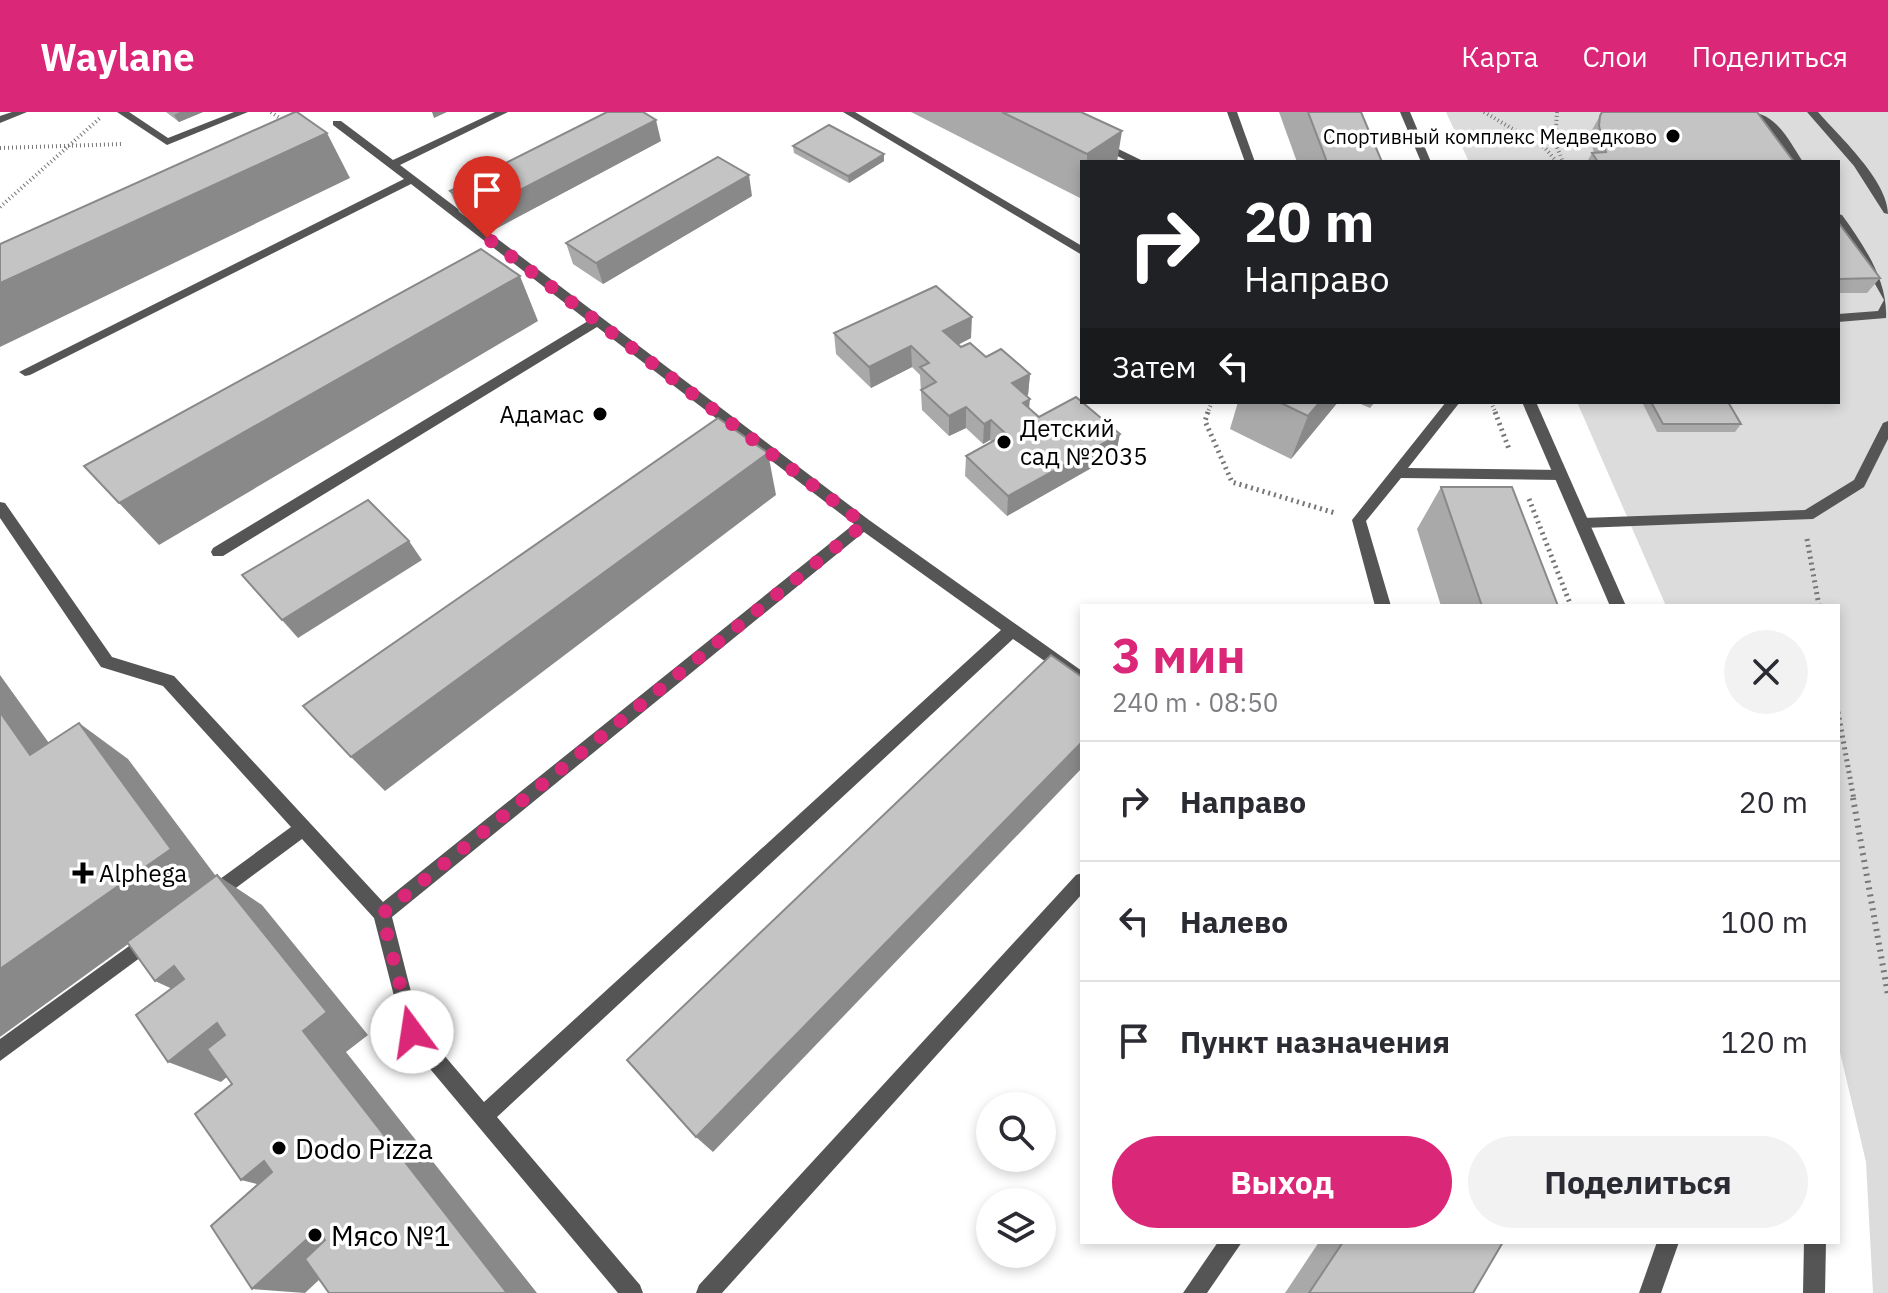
<!DOCTYPE html>
<html lang="ru">
<meta charset="utf-8">
<style>
:root{--surface:#fff;--page:#f2f2f3;--text:#2b2b33;--muted:#7c7c81;--line:#e1e1e2;--accent:#db2777}
body{margin:0;font-family:"IBM Plex Sans",sans-serif;background:var(--page);color:var(--text);height:100vh;display:flex;flex-direction:column;font-size:30px;white-space:nowrap}
*{box-sizing:border-box;margin:0}
p{font-size:26px;color:var(--muted)}
.icon{flex:none;width:44px;height:44px;fill:none;stroke:currentColor;stroke-width:2;stroke-linecap:round;stroke-linejoin:round}
.map{position:relative;flex:1;overflow:hidden}
.details{position:absolute;left:1080px;top:492px;width:760px;height:640px;display:flex;flex-direction:column;background:var(--surface);border-radius:0px;box-shadow:0 4px 12px #0003}
.details>*{flex:none}
.guide{position:absolute;left:1080px;top:48px;width:760px;height:244px;border-radius:0px;box-shadow:0 4px 12px #0003;background:#202124;color:#fff;overflow:hidden}
.fabs{position:absolute;left:976px;top:980px;display:grid;gap:16px}
.fabs a{display:grid;place-items:center;width:80px;height:80px;border-radius:50%;background:var(--surface);box-shadow:0 4px 12px #0003;font-size:40px}
.pin{position:absolute;display:grid;place-items:center;width:68px;height:68px;color:#fff;margin:-82px -34px;border-radius:50% 50% 50% 0;rotate:-45deg;box-shadow:0 0 8px #0007}
.pin .icon{rotate:45deg}
.me{position:absolute;width:88px;margin:-44px;rotate:346deg;stroke-linejoin:round;filter:drop-shadow(0 0 6px #0008)}
.turn{display:flex;align-items:center;gap:28px;height:168px;padding:0 32px;font-size:36px}
.turn .icon{width:104px;height:104px;stroke-width:2.5}
.turn b{display:block;font-size:56px;line-height:68px}
.then{display:flex;align-items:center;height:76px;padding:0 32px;background:#0003;gap:16px;font-size:30px}
.round{display:grid;place-items:center;flex:none;width:84px;height:84px;border-radius:42px;background:var(--page)}
.head{display:flex;align-items:center;justify-content:space-between;height:136px;padding:0 32px}
h1{font-size:48px;font-weight:800;line-height:60px;color:var(--accent)}
.cta{display:flex;gap:16px;margin-top:auto;padding:16px 32px}
.cta a{flex:1;height:92px;border-radius:48px;background:var(--accent);color:#fff;font-size:32px;font-weight:800;line-height:92px;text-align:center}
.cta a+a{background:var(--page);color:var(--text)}
ul{padding:0;list-style:none}
li{display:flex;align-items:center;gap:24px;height:120px;padding:0 32px;border-top:2px solid var(--line)}
li div{flex:1}
li b{display:block;font-size:30px}
li em{font-style:normal}
header{display:flex;align-items:center;gap:48px;box-sizing:border-box;height:112px;padding:0 40px;background:var(--accent);color:#fff}
header strong{font-size:38px}
nav{display:flex;gap:44px;margin-inline-start:auto;font-size:28px}
.map>svg:first-child{display:block}
</style>
<header>
<strong>Waylane</strong>
<nav><a>Карта</a><a>Слои</a><a>Поделиться</a></nav>
</header>
<div class="map">
<svg width="1888" height="1181" viewBox="0 0 1888 1181">
<rect width="100%" height="100%" fill="#fff"/>
<!-- green -->
<path fill="#dcdcdc" d="M1446,0H1888V1181H1873L1866,1050L1838,932V494H1666L1577,290H1838V50H1469Z"/>
<g fill="none" stroke-linecap="round" stroke-linejoin="round">
<!-- path-far2 -->
<g stroke="#777" stroke-width="4" stroke-dasharray="1 3" stroke-linecap="butt">
<path d="M271,0L285,10"/>
<path d="M1484,0L1545,36L1557,50"/>
<path d="M1557,0L1555,30L1563,50"/>
<path d="M0,36L123,32"/>
<path d="M0,95L100,6"/>
<path d="M1491,290L1496,302"/>
<path d="M1207,302L1212,290"/>
</g>
<!-- path-far1 -->
<g stroke="#777" stroke-width="5" stroke-dasharray="2 4" stroke-linecap="butt">
<path d="M1208,300L1205,309L1232,370L1335,401"/>
<path d="M1495,300L1509,337"/>
<path d="M1529,387L1571,494"/>
<path d="M1807,427L1819,494"/>
<path d="M1838,600L1854,688"/>
</g>
<!-- path -->
<path stroke="#777" stroke-width="6" stroke-dasharray="2 5" stroke-linecap="butt" d="M1853,686L1888,883"/>
<!-- service -->
<g fill="#555" fill-rule="evenodd">
<path d="M12,0H27L0,11V4Z"/>
<path d="M117,0H129L168,26L234,0H248L167,33Z"/>
<path d="M495,0H508L400,53L869,408L1082,559V575L1013,527L497,1005L640,1173L643,1181H618L405,927L374,806L302,727L217,790L211,792L205,790L202,784L205,778L291,715L163,574L101,555L0,406V390L5,391L112,545L174,564L383,790L854,412L597,215L223,444H213L211,440L213,436L588,209L411,72L30,263L25,264L19,260L404,67L333,13V9H341L393,48ZM864,420L1001,518L484,990L420,915L392,805Z"/>
<path d="M843,0H855L1082,134V143Z"/>
<path d="M1227,0H1237L1255,50H1245Z"/>
<path d="M1748,0C1776,0 1789,29 1803,50H1793L1765,12Z"/>
<path d="M1807,0H1818C1839,24 1888,69 1888,102L1884,101L1854,54Z"/>
<path d="M1100,28L1141,48L1142,50H1129L1096,33L1095,31Z"/>
<path d="M1838,102L1842,103C1863,132 1888,168 1886,206L1838,210V202L1878,199L1884,188L1856,138L1838,113Z"/>
<path d="M1446,290H1460L1408,356L1561,358L1568,363L1561,368L1401,366L1366,409L1391,494H1375L1352,408Z"/>
<path d="M1888,309V327L1864,375L1813,407L1583,416L1576,411L1583,406L1805,398L1854,368L1883,311Z"/>
<path d="M1082,761V782L722,1181H696L699,1173L1076,763Z"/>
<path d="M150,819L156,822L159,828L156,834L0,949V927Z"/>
<path d="M1218,1130H1242L1207,1181H1183Z"/>
<path d="M1657,1130H1679L1661,1181H1639Z"/>
</g>
<!-- tertiary -->
<g fill="#555" fill-rule="evenodd">
<path d="M1400,0H1410L1431,50H1421Z"/>
<path d="M1522,290H1536L1626,494H1610Z"/>
<path d="M1804,1130H1826L1825,1181H1803Z"/>
</g>
</g>
<!-- wall -->
<g fill="#a9a9a9">
<path d="M166,0H203L179,10Z"/>
<path d="M911,0H1081L1087,42L1086,50H1082V87Z"/>
<path d="M1279,0H1361L1382,50H1297Z"/>
<path d="M1602,0L1794,50H1587L1592,41H1594L1591,29L1592,18Z"/>
<path d="M661,29L488,121L459,100L450,79Z"/>
<path d="M793,34L884,49L849,71L794,41Z"/>
<path d="M752,84L603,172L573,152L566,131Z"/>
<path d="M1838,110L1880,166L1867,181H1838Z"/>
<path d="M834,221L971,226L958,233L961,235L1030,262L1028,283L1026,284L1029,296L1039,305L1116,342L1007,404L965,364L966,344L992,330L990,328L983,332L966,316L949,324L922,298L920,263L912,255L871,276L836,242Z"/>
<path d="M1238,290H1338L1291,347L1230,317Z"/>
<path d="M1356,290H1375L1370,296Z"/>
<path d="M1642,290H1728L1741,312L1735,320H1657Z"/>
<path d="M1441,375L1558,494H1441L1417,417Z"/>
<path d="M1319,1130H1503L1473,1181H1285Z"/>
</g>
<!-- shaded-wall -->
<g fill="#898989">
<path d="M180,0H203L179,10L174,3Z"/>
<path d="M432,0H447L434,6Z"/>
<path d="M656,8L661,29L488,121L479,99Z"/>
<path d="M1122,19L1117,50H1086L1087,42Z"/>
<path d="M327,21L350,66L0,235V171Z"/>
<path d="M884,42V49L849,71L848,64Z"/>
<path d="M749,63L752,84L603,172L596,151Z"/>
<path d="M520,164L538,209L159,433L119,391Z"/>
<path d="M972,205L971,226L943,240V219Z"/>
<path d="M911,234L912,255L871,276L869,255Z"/>
<path d="M1030,262L1028,283L1011,292L1012,271Z"/>
<path d="M1030,287L1028,307L1023,291Z"/>
<path d="M1320,290H1338L1291,347L1308,304Z"/>
<path d="M966,295V316L949,324V304Z"/>
<path d="M991,308L990,328L983,332L984,312Z"/>
<path d="M1120,322L1116,342L1007,404L1008,384Z"/>
<path d="M768,341L776,383L385,679L351,645Z"/>
<path d="M409,429L422,448L298,526L282,508Z"/>
<path d="M0,563L82,677L30,643L0,600Z"/>
<path d="M79,611L128,647L218,767L0,925V857Z"/>
<path d="M1082,630V656L713,1040L696,1025Z"/>
<path d="M217,763L262,793L368,923L346,940L537,1181H507L303,919Z"/>
<path d="M174,854L207,893L155,869Z"/>
<path d="M217,911L265,933L221,970L168,950Z"/>
<path d="M264,1049L292,1081L241,1068Z"/>
<path d="M318,1117L364,1126L305,1181L252,1177Z"/>
</g>
<!-- building -->
<g fill="#c4c4c4" stroke="#898989" stroke-width="2">
<path d="M295,0H297L327,21L0,171V132Z"/>
<path d="M607,0H643L656,8L479,99L450,79Z"/>
<path d="M1002,0H1081L1122,19L1087,42Z"/>
<path d="M1308,0H1361L1382,50H1327Z"/>
<path d="M1602,0H1757L1794,50H1598L1592,41L1606,40L1599,14L1600,4Z"/>
<path d="M829,13L884,42L848,64L793,34Z"/>
<path d="M718,45L749,63L596,151L566,131Z"/>
<path d="M1838,110L1880,166L1838,167Z"/>
<path d="M481,137L520,164L119,391L84,354Z"/>
<path d="M936,174L972,205L943,219L961,235L970,231L986,245L1001,237L1030,262L1012,271L1030,287L1023,291L1039,305L1076,285L1120,322L1008,384L966,344L1006,322L991,308L984,312L966,295L949,304L921,278L936,270L920,255L929,251L911,234L869,255L834,221Z"/>
<path d="M1279,290H1320L1308,304Z"/>
<path d="M1651,290H1728L1741,312H1663Z"/>
<path d="M718,306L768,341L351,645L303,594Z"/>
<path d="M1441,375H1512L1558,494H1482Z"/>
<path d="M368,388L409,429L282,508L242,463Z"/>
<path d="M1051,543L1082,565V630L696,1025L627,948Z"/>
<path d="M0,600L30,643L79,611L171,737L0,857Z"/>
<path d="M217,763L327,900L303,919L507,1181H329L305,1147L325,1128L318,1117L252,1177L211,1114L272,1060L264,1049L241,1068L195,1002L232,972L207,937L225,923L217,911L168,950L136,903L184,867L174,854L155,869L127,830Z"/>
<path d="M1343,1130H1503L1473,1181H1309Z"/>
</g>
<g fill="none" stroke-linecap="round" stroke-linejoin="round">
<!-- route -->
<path stroke="#db2777" stroke-width="14" stroke-dasharray="0 25.2" d="M412,920L382,802L864,412L487,126"/>
</g>
<!-- markers -->
<g fill="#000" stroke="#fff" stroke-width="3">
<circle cx="1673" cy="24" r="8"/>
<circle cx="600" cy="302" r="8"/>
<circle cx="1004" cy="330" r="8"/>
<path d="M79 749h8v8h8v8h-8v8h-8v-8h-8v-8h8z"/>
<circle cx="279" cy="1036" r="8"/>
<circle cx="315" cy="1123" r="8"/>
</g>
<g text-anchor="middle" dominant-baseline="central" stroke-width="7" stroke-linejoin="round" paint-order="stroke">
<!-- far-poi labels -->
<g font-size="20" fill="#000" stroke="#fff" text-anchor="end">
<text x="1657" y="24">Спортивный комплекс Медведково</text>
</g>
<!-- poi labels -->
<g font-size="24" fill="#000" stroke="#fff" text-anchor="start">
<text x="584" y="302" text-anchor="end">Адамас</text>
<text x="1020" y="316">Детский<tspan x="1020" dy="28">сад №2035</tspan></text>
<text x="99" y="761">Alphega</text>
</g>
<!-- near-poi labels -->
<g font-size="28" fill="#000" stroke="#fff" text-anchor="start">
<text x="295" y="1036">Dodo Pizza</text>
<text x="331" y="1123">Мясо №1</text>
</g>
</g>
</svg>
<div class="fabs">
<a><svg class="icon" aria-label="search" viewBox="0 0 24 24"><circle cx="10" cy="10" r="6"/><path d="M15 15l6 6"/></svg></a>
<a><svg class="icon" aria-label="layers" viewBox="0 0 24 24"><path d="M12 4l9 5-9 5-9-5zM3 14l9 5 9-5"/></svg></a>
</div>
<div class="pin" style="left:487px;top:126px;background:#d93025"><svg class="icon" aria-label="arrive" viewBox="0 0 24 24"><path d="M6 21V4h12l-3 4 3 4H6"/></svg></div>
<svg class="me" style="left:412px;top:920px" viewBox="-20 -20 40 40"><circle r="19" fill="#fff"/><path d="M0-13L10 11 0 6-10 11z" fill="#db2777"/></svg>
<div class="guide">
<div class="turn"><svg class="icon" aria-label="right" viewBox="0 0 24 24"><path d="M7 20v-9h11M14 6l5 5-5 5"/></svg><div><b>20 m</b>Направо</div></div>
<div class="then">Затем<svg class="icon" aria-label="left" viewBox="0 0 24 24"><path d="M17 20v-9H6M10 6l-5 5 5 5"/></svg></div>
</div>
<section class="details">
<div class="head"><div><h1>3 мин</h1><p>240 m · 08:50</p></div><a class="round"><svg class="icon" aria-label="close" viewBox="0 0 24 24"><path d="M6 6l12 12M18 6L6 18"/></svg></a></div>
<ul>
<li><svg class="icon" aria-label="right" viewBox="0 0 24 24"><path d="M7 20v-9h11M14 6l5 5-5 5"/></svg><div><b>Направо</b></div><em>20 m</em></li>
<li><svg class="icon" aria-label="left" viewBox="0 0 24 24"><path d="M17 20v-9H6M10 6l-5 5 5 5"/></svg><div><b>Налево</b></div><em>100 m</em></li>
<li><svg class="icon" aria-label="arrive" viewBox="0 0 24 24"><path d="M6 21V4h12l-3 4 3 4H6"/></svg><div><b>Пункт назначения</b></div><em>120 m</em></li>
</ul>
<div class="cta"><a>Выход</a><a>Поделиться</a></div>
</section>
</div>
